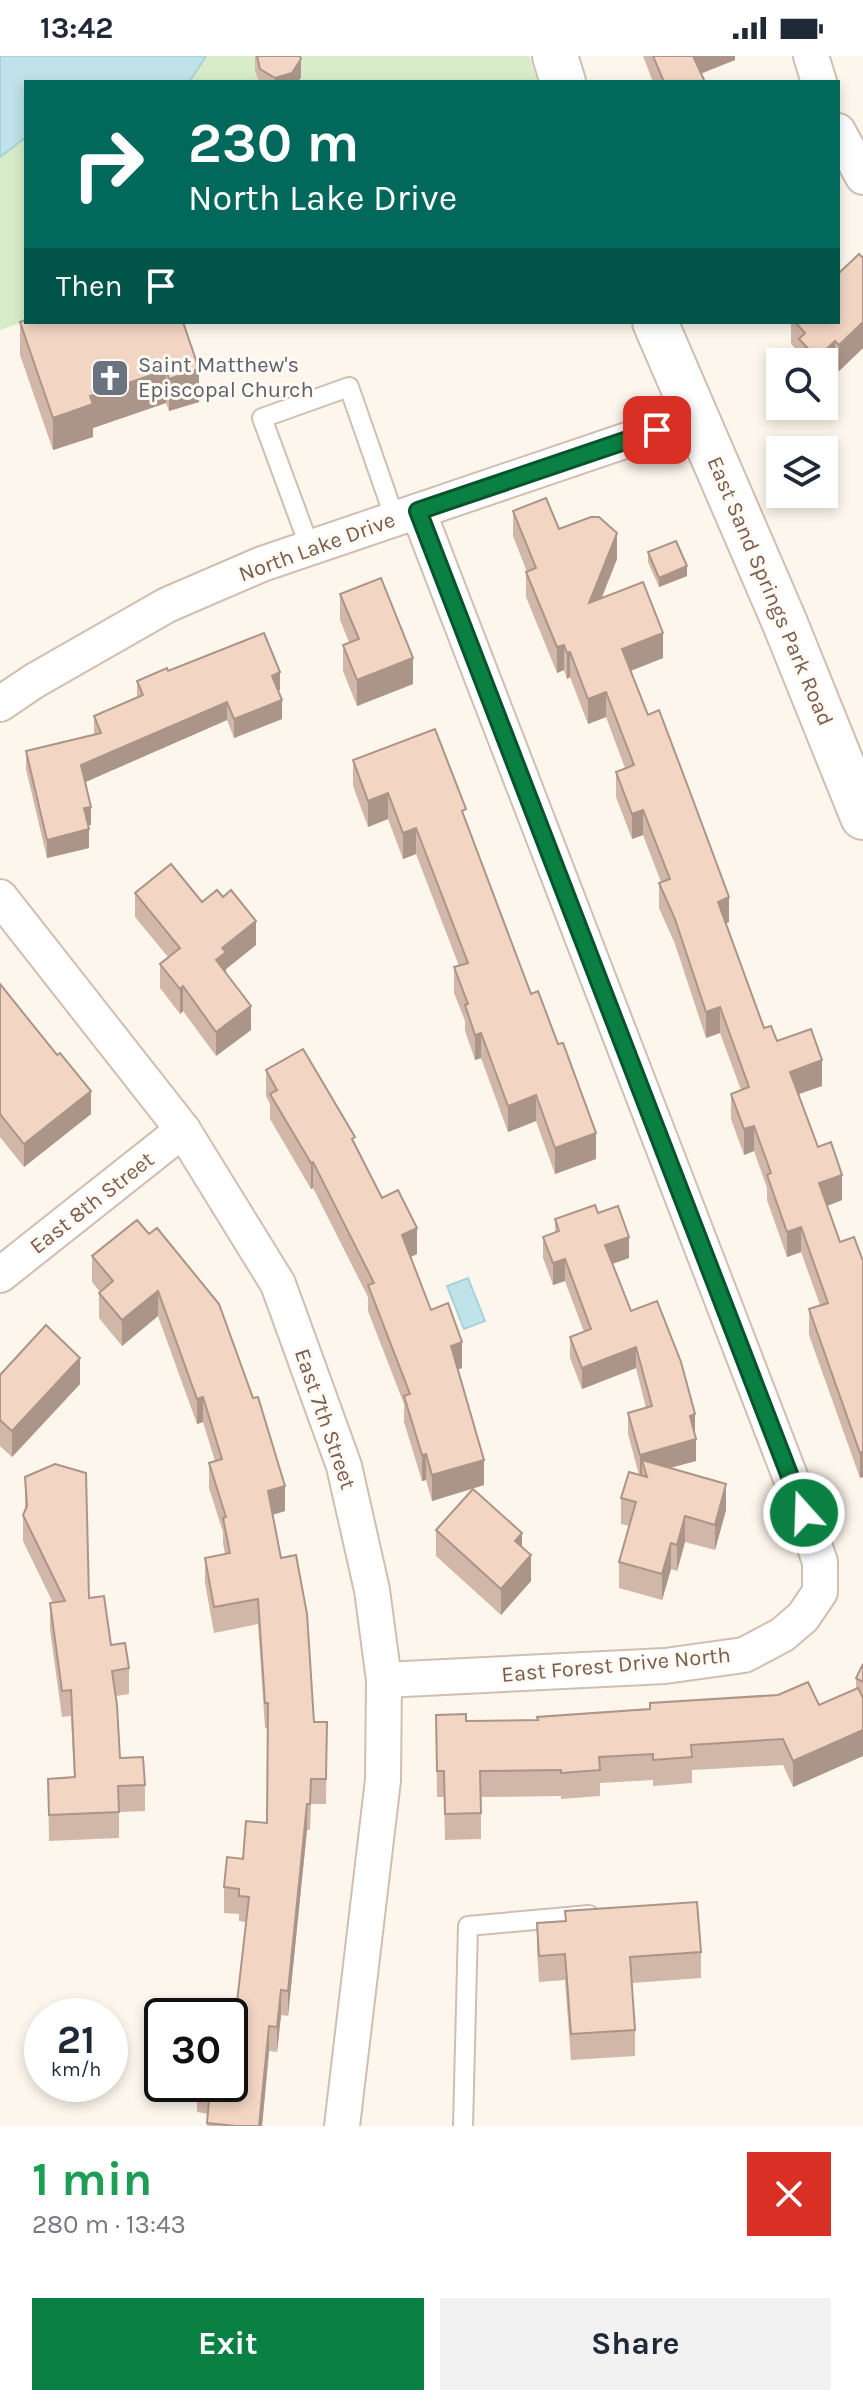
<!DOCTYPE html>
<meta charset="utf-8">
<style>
:root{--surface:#fff;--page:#f2f2f3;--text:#1f2937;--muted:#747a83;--accent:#0b8043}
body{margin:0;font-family:Karla,sans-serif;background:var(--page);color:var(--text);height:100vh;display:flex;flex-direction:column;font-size:30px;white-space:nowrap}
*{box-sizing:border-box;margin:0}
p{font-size:26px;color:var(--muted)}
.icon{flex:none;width:44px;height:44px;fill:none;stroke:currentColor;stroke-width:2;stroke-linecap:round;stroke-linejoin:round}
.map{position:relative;height:2070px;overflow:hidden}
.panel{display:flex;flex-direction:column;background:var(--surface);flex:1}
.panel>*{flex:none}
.hud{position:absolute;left:24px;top:24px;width:816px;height:244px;border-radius:0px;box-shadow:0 4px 12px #0003;background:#00695c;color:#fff;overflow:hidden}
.tools{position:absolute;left:766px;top:292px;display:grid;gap:16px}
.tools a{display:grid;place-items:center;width:72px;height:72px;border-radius:0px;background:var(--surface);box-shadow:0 4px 12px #0003;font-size:40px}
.speed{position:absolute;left:24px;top:1942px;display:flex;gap:16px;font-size:40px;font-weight:700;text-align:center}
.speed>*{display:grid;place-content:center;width:104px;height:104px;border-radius:50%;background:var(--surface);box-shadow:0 4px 12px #0003;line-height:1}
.speed small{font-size:20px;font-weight:400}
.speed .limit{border:4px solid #111;border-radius:12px;background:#fff;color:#111}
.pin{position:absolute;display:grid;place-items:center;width:68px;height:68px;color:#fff;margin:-34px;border-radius:16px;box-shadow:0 4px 12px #0006}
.me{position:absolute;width:88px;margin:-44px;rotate:340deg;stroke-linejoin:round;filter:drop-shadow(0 0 6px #0008)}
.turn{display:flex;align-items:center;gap:28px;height:168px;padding:0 32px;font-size:36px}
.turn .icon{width:104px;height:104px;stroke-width:2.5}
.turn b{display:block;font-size:56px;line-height:68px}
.then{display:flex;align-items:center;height:76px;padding:0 32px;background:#0003;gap:16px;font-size:30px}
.round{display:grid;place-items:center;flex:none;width:84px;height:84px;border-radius:0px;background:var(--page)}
.summary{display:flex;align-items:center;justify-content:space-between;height:136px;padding:0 32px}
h1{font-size:48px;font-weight:700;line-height:60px;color:#1e9e55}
.cta{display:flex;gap:16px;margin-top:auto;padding:16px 32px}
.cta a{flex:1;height:92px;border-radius:0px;background:var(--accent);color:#fff;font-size:32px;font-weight:700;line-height:92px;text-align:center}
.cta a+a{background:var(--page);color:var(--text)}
.status{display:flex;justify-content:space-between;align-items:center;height:56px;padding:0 40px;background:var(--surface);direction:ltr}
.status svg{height:22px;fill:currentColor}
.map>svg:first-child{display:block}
</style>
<div class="status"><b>13:42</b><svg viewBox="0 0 49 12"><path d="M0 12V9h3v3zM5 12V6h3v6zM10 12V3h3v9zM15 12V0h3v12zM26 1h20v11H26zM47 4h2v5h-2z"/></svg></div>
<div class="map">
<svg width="863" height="2070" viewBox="0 0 863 2070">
<rect width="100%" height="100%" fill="#fdf6ec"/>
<!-- green -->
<path fill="#d8ecc9" d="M0,0H529L538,26H26V265L0,274Z"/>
<!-- water -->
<g fill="#bfe3e8" stroke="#a5d3da" stroke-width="2">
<path d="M0,0H206L190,25L26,26V81L0,101Z"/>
<path d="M468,1222L485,1265L464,1273L447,1230Z"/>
</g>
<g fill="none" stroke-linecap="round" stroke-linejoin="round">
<!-- service casing -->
<g stroke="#d1beb0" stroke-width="22">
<g id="service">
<path d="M310,492L262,362L349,331L395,463"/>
<path d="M463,2070L468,1870L589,1859"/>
</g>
</g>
<!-- minor casing -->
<g stroke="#d1beb0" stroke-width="38">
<g id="minor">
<path d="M811,0L819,26"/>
<path d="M838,75L863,121"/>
<path d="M0,648L34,625L167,549L262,508L698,360"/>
<path d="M0,841L183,1074L278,1228L344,1410L372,1534L384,1624L383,1724L342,2070"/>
<path d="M0,1219L183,1074"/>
<path d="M384,1624L665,1610L744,1599L782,1579L803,1561L820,1536V1506L795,1433L418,455"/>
</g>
</g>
<!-- tertiary casing -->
<g stroke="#d1beb0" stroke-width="48">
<g id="tertiary">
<path d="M555,0L563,26"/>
<path d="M655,266L784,565L863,761"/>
</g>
</g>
<!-- service -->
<use href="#service" stroke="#fff" stroke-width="18"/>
<!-- minor -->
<use href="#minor" stroke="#fff" stroke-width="34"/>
<!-- tertiary -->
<use href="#tertiary" stroke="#fff" stroke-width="44"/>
</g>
<!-- wall -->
<g fill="#d1b7a8">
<path d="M255,0H300L301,21L298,26H259L255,14Z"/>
<path d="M643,0H735V4L701,18L705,26H653Z"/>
<path d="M863,202V292L839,315L835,311L824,322V306H799V296L791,288V266H838Z"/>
<path d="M20,266L199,313V346L169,355L166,347L93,372V381L53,394L20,299Z"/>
<path d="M513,455L559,473L617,503L602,542L663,602L631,615L729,866L726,868L764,972L822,1030L799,1038L818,1091L842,1144L827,1150L840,1186L863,1205L860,1422L809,1279V1253L820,1249L801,1196L787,1201L767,1144V1132L754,1095L744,1099L731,1063V1038L741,1034L720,977L706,982L675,888L659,852V827L661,826L643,779L632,783L616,741V716L625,712L606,661L588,668L570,621L567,623L564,614L557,617L526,541V516H527L513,480Z"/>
<path d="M648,496L687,520L659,531L648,506Z"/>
<path d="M340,538L413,628L357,650L343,615V589L349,586L340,564Z"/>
<path d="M168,615L280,634L278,635L282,663L234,682L227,664L85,726L91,769H88L89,792L47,802L26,713V695L94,679V660L137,642V625Z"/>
<path d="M353,704L466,765L531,938L596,1103L555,1118L536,1065L508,1076L481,1002L475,1004L465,975V965L454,937V911L459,910L416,798L403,803L388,763L368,771L353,730Z"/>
<path d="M135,837L202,846L256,889L226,913V917L251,974L216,1000L183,955L180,958L160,932V908L168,901L135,861Z"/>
<path d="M0,928L91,1058L24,1111L0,1081Z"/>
<path d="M266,1014L355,1088L382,1142L417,1198L411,1201L431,1254L462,1312L457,1314L484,1429L432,1445L426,1424L422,1425L404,1366V1348L368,1255V1241L313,1132L311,1133L270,1063V1048L266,1040Z"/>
<path d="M598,1157L629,1202L613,1208L631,1255L695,1379L696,1405L670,1412L726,1454L715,1494L685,1486L677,1515L671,1513L662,1544L619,1532V1506L629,1470L621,1468V1442L639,1419L628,1378V1357L646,1352L636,1312L582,1333L570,1302V1281L584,1276L565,1225L553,1229L543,1202V1181L555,1177V1163Z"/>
<path d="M137,1164L285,1455L272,1459L314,1666H327L326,1748H311L310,1774H307L288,1960L281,1959L277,1996L269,1995L262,2070H207L208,2058L197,2056V2028L232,1990L246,1866L239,1865V1858L224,1857V1831L267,1767L268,1672H265L258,1568L214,1577L205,1527V1502L225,1498L223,1487V1476L209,1432V1407L215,1405L203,1366L197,1368L158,1260L122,1290L99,1262V1237L100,1236L92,1226V1200Z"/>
<path d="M0,1319L80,1328L12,1401L0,1390Z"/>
<path d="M25,1421L89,1542L111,1589L129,1612V1638L116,1640L120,1702L145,1729V1755L119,1756V1782L49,1785L48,1723L74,1721L71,1660L62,1661L50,1573V1547H53L23,1485V1459L25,1454Z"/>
<path d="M436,1474L522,1491L531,1525L501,1559L436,1500Z"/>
<path d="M863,1608V1700L793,1731L783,1709L692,1714V1727L653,1730V1724L600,1727V1740L561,1743V1740L481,1741V1783L445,1784L444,1741H437L436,1659L466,1665L537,1664L819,1649L856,1633V1622Z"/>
<path d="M537,1867L701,1896V1922L632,1927L635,1974V2000L571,2004L565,1924L539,1926L537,1893Z"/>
</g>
<!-- shaded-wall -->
<g fill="#aa9588">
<path d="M691,0H735V4L691,21Z"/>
<path d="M301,3V21L298,26H275V22Z"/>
<path d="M863,266V292L839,315V289Z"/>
<path d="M835,285V311L824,322V306H817V302Z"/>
<path d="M199,313V346L169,355V323Z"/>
<path d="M166,314V347L93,372V381L53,394V362L90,340Z"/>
<path d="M617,477V503L589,572V547Z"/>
<path d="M687,510V520L659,531V522Z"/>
<path d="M663,577V602L622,618V593Z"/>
<path d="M564,589V614L557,617V591Z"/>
<path d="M570,596V621L567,623V597Z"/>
<path d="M413,602V628L357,650V624Z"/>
<path d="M280,616V634L272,638V620Z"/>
<path d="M606,636V661L588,668V643Z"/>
<path d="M282,644V663L234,682V663Z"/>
<path d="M227,646V664L81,728V709Z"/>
<path d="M388,737V763L368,771V745Z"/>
<path d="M91,751V769L84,770V752Z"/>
<path d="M643,754V779L632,783V758Z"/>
<path d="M416,772V798L403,803V777Z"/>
<path d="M89,773V792L47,802V784Z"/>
<path d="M729,841V866L718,871V846Z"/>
<path d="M256,865V889L226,913V920L216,904L222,892Z"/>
<path d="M183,930V955L180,958V933Z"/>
<path d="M251,950V974L216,1000V976Z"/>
<path d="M720,951V977L706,982V956Z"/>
<path d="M481,977V1002L475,1004V979Z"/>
<path d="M822,1004V1030L790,1041V1016Z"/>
<path d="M91,1035V1058L24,1111V1088Z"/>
<path d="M536,1039V1065L508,1076V1050Z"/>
<path d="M754,1070V1095L744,1099V1073Z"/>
<path d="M596,1077V1103L555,1118V1092Z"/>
<path d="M313,1106V1132L311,1133V1107Z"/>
<path d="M842,1119V1144L819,1153V1127Z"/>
<path d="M801,1171V1196L787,1201V1176Z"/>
<path d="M417,1172V1198L402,1205V1179Z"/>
<path d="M629,1181V1202L605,1210V1189Z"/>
<path d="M565,1203V1225L553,1229V1207Z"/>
<path d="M158,1235V1260L122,1290V1264Z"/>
<path d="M462,1286V1312L451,1316V1290Z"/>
<path d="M636,1291V1312L582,1333V1312Z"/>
<path d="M80,1302V1328L12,1401V1375Z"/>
<path d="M203,1341V1366L197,1368V1343Z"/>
<path d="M695,1358V1379L690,1360Z"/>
<path d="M696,1383V1405L646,1418L642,1404V1420H640V1399Z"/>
<path d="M863,1396V1421L860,1422V1397Z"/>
<path d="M426,1398V1424L422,1425V1399Z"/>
<path d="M484,1404V1429L432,1445V1419Z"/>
<path d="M726,1428V1454L715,1494V1469Z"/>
<path d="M285,1430V1455L268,1460V1435Z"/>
<path d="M685,1460V1486L677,1515V1489Z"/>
<path d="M522,1477V1503L515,1485Z"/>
<path d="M671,1487V1513L662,1544V1518Z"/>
<path d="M531,1499V1525L501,1559V1533Z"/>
<path d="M863,1674V1700L793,1731V1705Z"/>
<path d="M307,1748V1774L288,1960V1935Z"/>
<path d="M281,1934V1959L277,1996V1971Z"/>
<path d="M269,1970V1995L262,2070H259Z"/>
</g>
<!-- building -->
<g fill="#f3d5c3" stroke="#aa9588" stroke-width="2">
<path d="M257,0H300L301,3L292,17L275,22L260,13Z"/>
<path d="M653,0H693L705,26H664Z"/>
<path d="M859,198L863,202V266L839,289L835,285L817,302L799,283L805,277L795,266H838V218Z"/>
<path d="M26,264V266H183L199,313L169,323L166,314L90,340L93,348L53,362L20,266Z"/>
<path d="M546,442L559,473L591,461H599L617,477L589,547L643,526L663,577L622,593L648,659L659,654L690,736L729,841L718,846L764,972L771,970L777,985L811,973L822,1004L790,1016L818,1091L831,1086L842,1119L819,1127L840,1186L854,1181L863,1205V1396L860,1397L809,1253L828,1247L801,1171L787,1176L767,1119L771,1117L754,1070L744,1073L731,1038L749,1031L720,951L706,956L675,863L659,827L670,823L643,754L632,758L616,716L634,709L606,636L588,643L570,596L567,597L564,589L557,591L526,516L536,512L513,455Z"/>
<path d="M676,485L687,510L659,522L648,496Z"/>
<path d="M381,522L413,602L357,624L343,589L359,583L340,538Z"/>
<path d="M264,577L280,616L272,620L282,644L234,663L227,646L81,709L91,751L84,752L89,773L47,784L26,695L101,677L94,660L143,639L137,625L167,612L168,615Z"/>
<path d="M435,673L466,753L462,755L531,938L538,935L558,988L563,987L596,1077L555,1092L536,1039L508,1050L481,977L475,979L465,949L468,948L454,911L468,907L416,772L403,777L388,737L368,745L353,704Z"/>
<path d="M171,808L202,846L217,834L223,841L231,834L256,865L222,892L226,896L216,904L251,950L216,976L183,930L180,933L160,908L180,892L135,837Z"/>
<path d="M0,928L57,999L60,997L91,1035L24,1088L0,1058Z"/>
<path d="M303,993L355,1081L352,1083L382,1142L398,1134L417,1172L402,1179L431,1254L448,1247L462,1286L451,1290L484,1404L432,1419L426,1398L422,1399L404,1340L410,1338L368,1229L374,1227L313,1106L311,1107L270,1038L277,1034L266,1014Z"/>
<path d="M595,1149L598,1157L618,1150L629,1181L605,1189L631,1255L657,1245L681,1306L695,1358L690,1360L696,1383L640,1399L628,1357L652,1350L636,1291L582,1312L570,1281L591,1273L565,1203L553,1207L543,1181L559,1175L555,1163Z"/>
<path d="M137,1164L149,1178L157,1172L219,1248L253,1342L258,1341L285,1430L268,1435L281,1502L296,1499L307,1558L314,1666H327L326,1723H311L310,1748H307L288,1935L281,1934L277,1971L269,1970L259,2070H236L207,2067L210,2033L197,2031V2028H230V1990H232L249,1841L239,1840V1833L224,1831L227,1801L243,1803L246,1765L267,1767L268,1647H265L258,1543L214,1551L205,1502L230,1497L223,1462L226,1461L209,1407L222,1403L203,1341L197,1343L158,1235L122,1264L99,1237L113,1225L92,1200Z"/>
<path d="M46,1269L80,1302L12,1375L0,1364V1319Z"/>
<path d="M642,1404L726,1428L715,1469L685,1460L677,1489L671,1487L662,1518L619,1506L636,1446L621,1442L629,1416L647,1421Z"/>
<path d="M55,1408L86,1417L89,1542L104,1540L111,1589L125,1587L129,1612L112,1615L117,1649L120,1702L143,1701L145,1729L118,1730L119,1756L49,1759L48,1723L75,1721L71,1634L62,1635L50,1547L65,1545L23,1459L27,1450L25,1421Z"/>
<path d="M473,1433L522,1477L515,1485L531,1499L501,1533L436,1474Z"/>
<path d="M863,1608V1626L856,1622Z"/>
<path d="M808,1626L819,1649L858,1632L863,1642V1674L793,1705L783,1683L691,1689L692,1701L653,1704V1698L599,1701L600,1714L561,1717V1714L480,1715L481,1757L445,1758L444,1715H437L436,1659L466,1658V1665L538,1664L537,1661L650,1653V1647L778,1639Z"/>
<path d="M697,1846L701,1896L630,1901L635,1974L571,1978L565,1898L539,1900L537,1867L566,1865L565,1855Z"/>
</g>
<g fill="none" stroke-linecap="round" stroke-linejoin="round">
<!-- route casing -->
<g stroke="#07532c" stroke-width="20">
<path id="route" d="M657,374L418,455L804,1457"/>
</g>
<!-- route -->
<use href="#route" stroke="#0b8043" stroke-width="14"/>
</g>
<!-- icons -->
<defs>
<g id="church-square" transform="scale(2)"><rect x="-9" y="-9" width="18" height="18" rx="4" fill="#6b7280" stroke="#fffaf3"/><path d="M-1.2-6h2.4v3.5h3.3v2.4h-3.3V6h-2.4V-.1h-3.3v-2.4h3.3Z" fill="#fff"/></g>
</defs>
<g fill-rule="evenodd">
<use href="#church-square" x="110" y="322"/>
</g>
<g text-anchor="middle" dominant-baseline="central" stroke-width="6" stroke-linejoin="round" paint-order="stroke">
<!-- worship labels -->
<g font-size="22" fill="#5b616d" stroke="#fffaf3" text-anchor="start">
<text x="138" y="309">Saint Matthew's<tspan x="138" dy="25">Episcopal Church</tspan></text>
</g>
<!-- street labels -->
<g font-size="22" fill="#7a5c4d" stroke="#fffaf3">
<text transform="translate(317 491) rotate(-20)">North Lake Drive</text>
<text transform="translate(770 535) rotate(67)">East Sand Springs Park Road</text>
<text transform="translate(92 1147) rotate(-38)">East 8th Street</text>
<text transform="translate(325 1363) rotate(71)">East 7th Street</text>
<text transform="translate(616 1609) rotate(-5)">East Forest Drive North</text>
</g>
</g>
</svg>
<div class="tools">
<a><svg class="icon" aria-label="search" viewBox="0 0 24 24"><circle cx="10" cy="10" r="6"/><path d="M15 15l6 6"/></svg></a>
<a><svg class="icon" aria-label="layers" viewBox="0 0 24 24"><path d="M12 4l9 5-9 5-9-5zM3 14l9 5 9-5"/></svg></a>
</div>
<div class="speed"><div>21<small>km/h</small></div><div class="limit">30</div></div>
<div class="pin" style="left:657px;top:374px;background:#d93025"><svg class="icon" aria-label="arrive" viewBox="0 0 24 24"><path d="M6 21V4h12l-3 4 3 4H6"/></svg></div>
<svg class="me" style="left:804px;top:1457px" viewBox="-20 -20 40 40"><circle r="17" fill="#0b8043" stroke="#fff" stroke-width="3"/><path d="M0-11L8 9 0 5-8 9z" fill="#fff"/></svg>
<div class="hud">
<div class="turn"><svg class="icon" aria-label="right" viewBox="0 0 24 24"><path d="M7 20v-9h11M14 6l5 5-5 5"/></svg><div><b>230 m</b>North Lake Drive</div></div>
<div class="then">Then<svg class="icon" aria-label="arrive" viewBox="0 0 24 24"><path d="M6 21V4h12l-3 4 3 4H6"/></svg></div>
</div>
</div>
<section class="panel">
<div class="summary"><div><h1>1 min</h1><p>280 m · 13:43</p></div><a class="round" style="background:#d93025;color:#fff"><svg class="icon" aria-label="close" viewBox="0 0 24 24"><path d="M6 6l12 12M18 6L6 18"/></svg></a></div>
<div class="cta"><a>Exit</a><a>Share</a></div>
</section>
